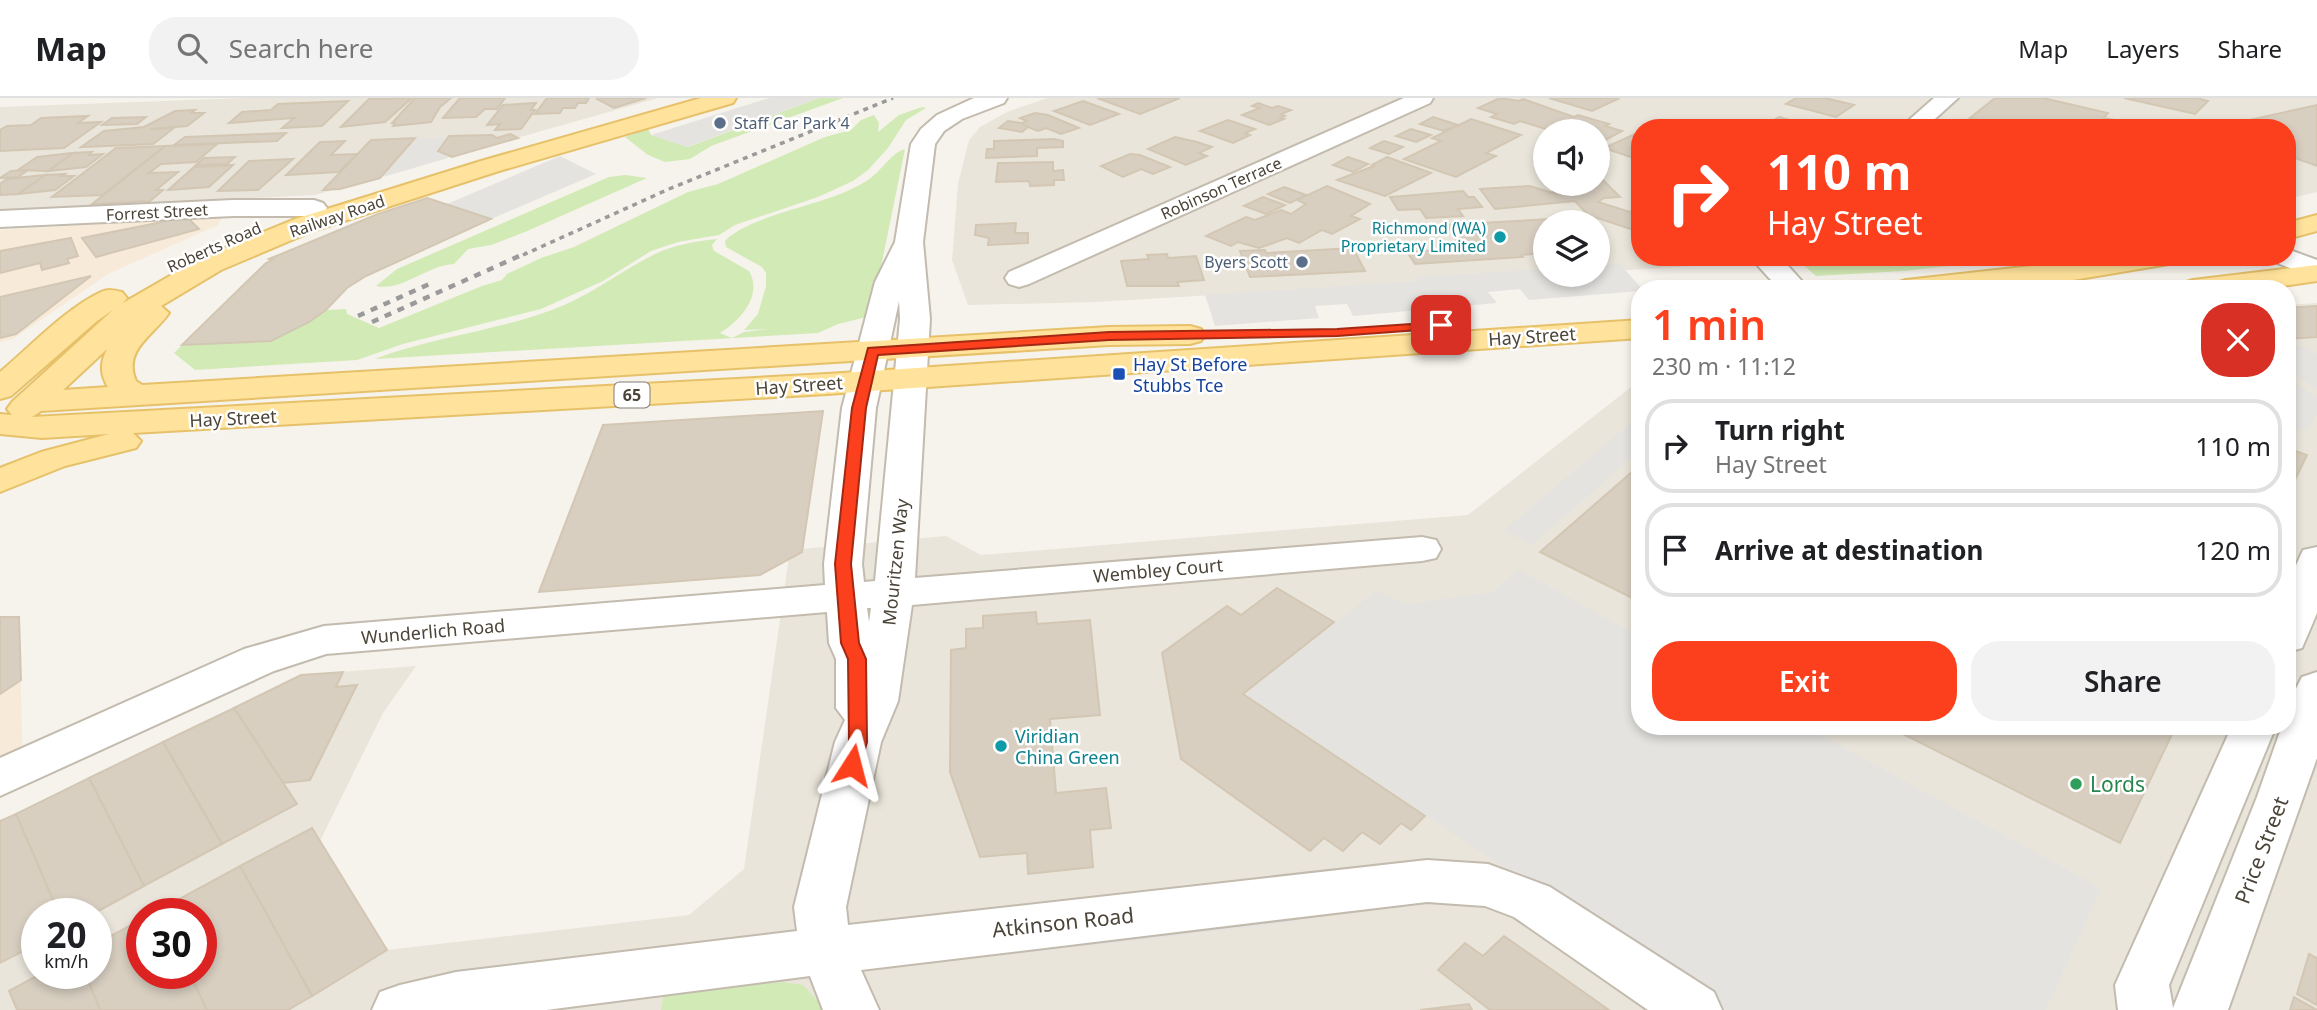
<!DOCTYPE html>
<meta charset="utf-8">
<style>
:root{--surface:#fff;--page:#f2f2f2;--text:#202124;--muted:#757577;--line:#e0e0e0;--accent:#fc3f1d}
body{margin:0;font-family:"Noto Sans",sans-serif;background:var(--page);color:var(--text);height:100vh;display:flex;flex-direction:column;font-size:26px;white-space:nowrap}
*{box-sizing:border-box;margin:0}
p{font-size:23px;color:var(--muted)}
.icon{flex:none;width:38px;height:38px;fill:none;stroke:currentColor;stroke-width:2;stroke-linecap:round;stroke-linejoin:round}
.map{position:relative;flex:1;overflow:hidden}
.drawer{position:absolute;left:1631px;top:182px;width:665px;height:455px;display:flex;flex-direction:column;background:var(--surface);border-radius:28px;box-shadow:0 4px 10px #0003}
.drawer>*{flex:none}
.guide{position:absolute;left:1631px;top:21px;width:665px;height:147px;border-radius:28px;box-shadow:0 4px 10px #0003;background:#fc3f1d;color:#fff;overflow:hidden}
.buttons{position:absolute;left:1533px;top:21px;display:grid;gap:14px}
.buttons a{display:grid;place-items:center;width:77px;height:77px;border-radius:50%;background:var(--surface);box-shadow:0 4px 10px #0003;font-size:35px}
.speed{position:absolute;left:21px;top:800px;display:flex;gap:14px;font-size:35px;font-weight:700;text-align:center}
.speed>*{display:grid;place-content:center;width:91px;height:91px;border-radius:50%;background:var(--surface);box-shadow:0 4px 10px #0003;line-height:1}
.speed small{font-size:18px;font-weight:400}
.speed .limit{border:10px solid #d22;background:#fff;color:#111}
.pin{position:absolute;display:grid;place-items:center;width:60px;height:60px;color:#fff;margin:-30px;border-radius:14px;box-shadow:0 4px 10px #0006}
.me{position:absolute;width:77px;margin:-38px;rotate:9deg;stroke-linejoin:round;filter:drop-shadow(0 0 5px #0008)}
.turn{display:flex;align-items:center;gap:24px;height:147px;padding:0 21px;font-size:32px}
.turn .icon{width:91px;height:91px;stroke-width:2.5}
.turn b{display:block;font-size:49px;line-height:60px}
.round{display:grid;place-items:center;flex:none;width:74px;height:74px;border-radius:28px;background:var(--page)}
.overview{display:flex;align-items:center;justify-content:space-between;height:119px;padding:0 21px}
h1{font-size:42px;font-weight:600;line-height:52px;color:var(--accent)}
.action{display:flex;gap:14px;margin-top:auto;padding:14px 21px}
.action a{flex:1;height:80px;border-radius:28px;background:var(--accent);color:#fff;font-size:28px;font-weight:600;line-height:80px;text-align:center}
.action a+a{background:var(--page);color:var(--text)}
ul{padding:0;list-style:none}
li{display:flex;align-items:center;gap:21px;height:94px;margin:0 14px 10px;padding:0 7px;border:4px solid var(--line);border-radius:28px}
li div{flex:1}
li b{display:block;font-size:26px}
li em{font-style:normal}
header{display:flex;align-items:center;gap:42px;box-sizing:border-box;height:98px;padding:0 35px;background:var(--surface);border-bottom:2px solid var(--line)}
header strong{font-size:33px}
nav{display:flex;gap:38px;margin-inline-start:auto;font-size:24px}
.search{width:490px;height:63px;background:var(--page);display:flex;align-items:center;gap:18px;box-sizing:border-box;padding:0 24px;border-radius:28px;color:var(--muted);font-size:26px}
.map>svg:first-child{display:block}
</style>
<header>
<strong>Map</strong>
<div class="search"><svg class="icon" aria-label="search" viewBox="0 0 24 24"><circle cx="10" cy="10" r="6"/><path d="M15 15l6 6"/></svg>Search here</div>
<nav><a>Map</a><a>Layers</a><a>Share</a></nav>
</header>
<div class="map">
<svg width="2317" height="912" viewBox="0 0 2317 912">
<rect width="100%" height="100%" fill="#f6f3ec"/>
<!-- residential -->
<g fill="#eae5da" fill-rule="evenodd">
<path d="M244,0H658L315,97L0,112V9Z"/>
<path d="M1047,0H2317V94L2287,101V30H1640V159H1837L1598,174V124H1545L1547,177L1096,204L968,207L952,162L958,86L969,42L980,29L1007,14ZM1545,33H1598V86H1545Z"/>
<path d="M2317,205V912H0V723L301,577L416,568L383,615L320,743L387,852L689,817L744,771L790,452L946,438L981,457L1468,417L1640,282V628H2287V207ZM37,816H96V875H37ZM142,816H201V875H142Z"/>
</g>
<!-- commercial -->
<g fill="#f7ead8">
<path d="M222,119L218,127L108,176L13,241L0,244V132Z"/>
<path d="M0,519H19L23,673L0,684Z"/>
</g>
<!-- green -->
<g fill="#d2eab5">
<path d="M819,0H843L711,48L690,61L665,64L648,57L625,39L648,31L651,37L688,49Z"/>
<path d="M922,9L926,10L906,22L888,50L868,72L853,83L818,99L735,127L719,137L678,144L651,153L603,183L541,211L403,246L357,262L195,272L174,255L182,247L271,243L309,224L326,212L346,211L347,216L379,230L482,188L502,182L507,176L541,160L574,149L688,94L718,86L825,39L851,32L861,22L874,17L879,25L878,34L899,17Z"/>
<path d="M905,51L871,218L838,226L818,235L375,261C430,240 490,234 546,214C586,201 617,175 655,156C674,147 696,143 717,141L712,147L714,153L749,173C764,198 738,224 720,235L732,240L744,234L769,231L744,232L758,216L766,188V175L762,169L726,149L725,143C746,120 813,108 845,94C854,90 865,85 873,78C883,70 893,54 905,51Z"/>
<path d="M625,77L647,80L525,134L491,147L468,151L454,166C427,167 402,194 376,188L397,171L609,79Z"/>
<path d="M1794,159H2029L1904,173L1816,178Z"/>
<path d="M783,884L803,887L826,912H661L664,895Z"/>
</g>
<!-- parking -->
<g fill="#e5e3e0">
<path d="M769,0H819L687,49L651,37Z"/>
<path d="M447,39L437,52L448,60L383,79L418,40Z"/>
<path d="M560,58L596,76L491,121L447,106Z"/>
<path d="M1620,166L1642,191L1640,193L1529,202L1520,191L1488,194L1497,205L1353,218L1347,206L1315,208L1319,220L1215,228L1205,197L1419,183L1417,179L1545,171V177H1598V167Z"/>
<path d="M2304,248L2317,256V291L2287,271V249Z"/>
<path d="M2287,280L2317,299V316L2306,333L2287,328Z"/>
<path d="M1640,317V352L1532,447L1503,433Z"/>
<path d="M1518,471L1640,539V628H1804L2101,790L2046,912H1727L1481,754L1245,596L1376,493L1408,506L1492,494Z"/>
<path d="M1291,808L1296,824L1008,857V842Z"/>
</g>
<!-- building -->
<g fill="#d8cfc1" stroke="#d3c7b4" stroke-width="2">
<path d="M412,0L385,24L341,29L369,1Z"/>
<path d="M415,0H451L440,9L431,24L393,28L395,25H392Z"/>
<path d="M460,0H505L497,11H485L476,19L443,20Z"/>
<path d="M547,0H589L586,5H578L575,10H563L560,15L535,16Z"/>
<path d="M599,0H646L614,10L597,1Z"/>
<path d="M1097,0H1180L1140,16Z"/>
<path d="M1500,0L1519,3L1523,1L1574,19L1578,17L1609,26L1605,28L1622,33L1598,46V33H1552L1520,23L1514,26L1491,19L1497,16L1478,10Z"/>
<path d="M1549,0H1615L1618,1L1592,13Z"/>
<path d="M1796,0H1825L1854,7L1836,19L1786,6Z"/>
<path d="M1995,0H2043L2108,15L2104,20L2114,22L2107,30H1977L1985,23L1970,20Z"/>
<path d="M2124,0H2197L2208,3L2195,16Z"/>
<path d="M348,3L322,28L282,30L294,20L229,25L242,14L271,12L278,6Z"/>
<path d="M1083,3L1119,16L1090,27L1054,13Z"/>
<path d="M536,5L531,12H535L521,31L495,32L500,26L487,27L503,7Z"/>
<path d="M1258,5L1272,10L1278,8L1291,12L1281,16L1285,18L1280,20L1284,21L1269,27L1242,17L1260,10L1252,8Z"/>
<path d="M2317,7V68L2287,57V30L2222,28Z"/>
<path d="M195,12L191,15H204L187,28L150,31L174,30L153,46L81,49L104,33L144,29L175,13Z"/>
<path d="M1035,15L1048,17L1079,30L1061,36L1046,30L1038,33L1020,26L1027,23L1020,20Z"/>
<path d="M88,18L78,25L101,24L64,50L0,53V32L7,28L31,27L41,20Z"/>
<path d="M146,19L137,26L102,27L112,20Z"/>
<path d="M1433,19L1458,27L1444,33L1420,26Z"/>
<path d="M1779,19L1820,30L1762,29Z"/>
<path d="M1471,21L1521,37L1486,55L1496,58L1456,79L1404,61L1441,43L1432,40Z"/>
<path d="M1228,22L1255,31L1245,35L1250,37L1233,45L1200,33Z"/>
<path d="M1008,23L1021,25L1028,29L1022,34L999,30Z"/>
<path d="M1411,31L1431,37L1416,44L1396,38Z"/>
<path d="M286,35L277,43L174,47L185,39Z"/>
<path d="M1637,35L1640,36V62L1604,50Z"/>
<path d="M510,36L518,40L452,59L438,53L449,38L492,37L497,40Z"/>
<path d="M1175,39L1197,44L1212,49L1199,55L1207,58L1186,67L1148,51Z"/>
<path d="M415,40L380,80L340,91L323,92L371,42Z"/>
<path d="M1054,41L1063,43V49L1037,50V58L986,60L987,51H994V43Z"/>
<path d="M345,43L331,57L357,56L339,74L286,77L320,44Z"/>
<path d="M1384,43L1403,49L1389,56L1370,50Z"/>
<path d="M217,46L196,64L161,66L149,75L178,74L156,92H163L150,103L92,106L165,48Z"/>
<path d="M165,48L103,97L52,99L116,50Z"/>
<path d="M92,54L89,57L103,56L86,69L48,73L73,55Z"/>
<path d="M73,55L48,73L18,72L37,59Z"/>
<path d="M1130,56L1140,57L1170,69L1153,76L1141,71L1123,79L1101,68Z"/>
<path d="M235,59L227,66L196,67L204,60Z"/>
<path d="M1348,59L1368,66L1353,74L1333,67Z"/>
<path d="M1387,59L1431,75L1385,98L1337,82L1374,68L1372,67Z"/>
<path d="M293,61L258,92L218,93L249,63Z"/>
<path d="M1053,64V73L1063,72L1064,82H1054V87L1030,88L1029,83L996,84L998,65Z"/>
<path d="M233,67L209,89L168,92L194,69Z"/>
<path d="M28,72L18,79L0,80L11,73Z"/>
<path d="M65,76L62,78H74L55,92L18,96L45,77Z"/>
<path d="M45,77L18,96L0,97V86L7,81Z"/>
<path d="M1598,82H1603L1620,99L1604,100L1598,104L1630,114L1640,107V134L1588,117L1575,103L1495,111L1480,91L1530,88L1556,96L1547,86H1598Z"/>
<path d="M1327,88L1370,106L1351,118L1360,121L1332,136L1322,132L1299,145L1287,140L1259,150L1238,144L1231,148L1206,138L1246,119L1255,122L1281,112L1291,116L1306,106L1297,102Z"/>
<path d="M1284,89L1306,97L1290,105L1268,96Z"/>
<path d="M1463,93L1468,99H1474L1482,109L1458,111L1463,118L1426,120L1420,111L1398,112L1390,99Z"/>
<path d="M1263,99L1285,107L1266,116L1244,108Z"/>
<path d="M427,100L491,121L366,178L347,190L326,212L309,224L271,243L182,247L266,165L272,162L269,161L378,116Z"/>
<path d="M187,119L199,131L96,159L82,140Z"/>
<path d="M1568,120L1577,124H1545V155L1521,157L1523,159L1415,166L1407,154L1464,151L1447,127Z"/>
<path d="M1016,125L1015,135H1028V145L988,147L989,140L975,137L976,127Z"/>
<path d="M71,140L78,158L67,161L69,165L42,172L40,165L0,175V153Z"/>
<path d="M1353,150L1365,173L1271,178L1250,179L1240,153L1265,152L1266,155Z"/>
<path d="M1167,156L1168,160L1196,158L1204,182L1177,184L1179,188H1127L1121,163L1149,161L1147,157Z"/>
<path d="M91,178L16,236L0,240V199Z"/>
<path d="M2317,208V239L2287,241V210Z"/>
<path d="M823,313L802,454L760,477L539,494L603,327Z"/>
<path d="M2287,350L2307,357L2287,398Z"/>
<path d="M1640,367V504L1540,454Z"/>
<path d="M1277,490L1334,524L1243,596L1425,718L1411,732L1401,725L1380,746L1362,734L1343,753L1324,740L1310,753L1181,661L1162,555L1227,508L1241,517Z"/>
<path d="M1036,514L1037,526L1090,522L1100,617L1050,621L1056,695L1106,690L1111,730L1090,732L1093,769L1028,776L1027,755L980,759L950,674L951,552L966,550V531L983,530V518Z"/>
<path d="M0,519H19L21,582L0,596Z"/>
<path d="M343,574L336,589L357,587L310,682L283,685L234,610L301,577Z"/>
<path d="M234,610L297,706L222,746L163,644Z"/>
<path d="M1887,628H2176L2120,745Z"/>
<path d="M163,644L222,746L144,788L89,680Z"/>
<path d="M89,680L144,788L93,816H59L16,716Z"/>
<path d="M16,716L59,816H37V846L0,865V723Z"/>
<path d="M312,730L387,852L312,898L240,768Z"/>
<path d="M240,768L312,898L288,912H207L189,875H201V816H160L159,812Z"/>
<path d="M142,821V875H189L207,912H100L85,875H96V846Z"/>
<path d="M1504,838L1609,912H1490L1438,872L1465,845L1483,858Z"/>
<path d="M2309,856L2317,860V907L2297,896Z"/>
<path d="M42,875H85L100,912H17L9,893Z"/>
<path d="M2294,899L2317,912H2290Z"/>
<path d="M1469,906L1472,912H1420Z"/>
</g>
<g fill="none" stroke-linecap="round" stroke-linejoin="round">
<!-- minor casing -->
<g stroke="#c2bbae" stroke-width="4">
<g id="minor">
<path d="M974,0H1007L1004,5L962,21L944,33L935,46L923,144L930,221L915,480L1422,439L1436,442L1441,451L1436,460L1422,463L912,507L898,603L881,644L846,809L848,827L1427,762L1488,766L1550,789L1714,894L1722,912H1648L1514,819L1485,808L1427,804L861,872L879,912H823L810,878L546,912H372L380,894L400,887L456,874L797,833L794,809L835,644L845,622L836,610V561L829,545L827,514L326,556L274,573L0,698V660L244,551L324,528L825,487L824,466L842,310L875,184L895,144L911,46L921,31L937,17ZM899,203L900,221L875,483L864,484L862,466L876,310ZM867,510H871L869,524Z"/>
<path d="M1404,0H1433L1430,5L1029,186L1019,189L1009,186L1005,180L1009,174Z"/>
<path d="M1934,0H1958L1925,30H1900Z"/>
<path d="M233,102H314L323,105L327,110L323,115L314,118H233L0,129V113Z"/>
<path d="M2287,151L2317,162V180L2277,165L2273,159H2287Z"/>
<path d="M1750,159H1780L1809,191H1779Z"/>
<path d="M2317,449V515L2302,550L2287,554V487L2303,452Z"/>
<path d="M2317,574V660L2228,912H2118L2115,887L2232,628H2276L2169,887L2173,910L2257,699L2282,628H2287C2287,610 2293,595 2302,579Z"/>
</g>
</g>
<!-- major casing -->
<g stroke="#e6c16a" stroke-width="4">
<g id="major">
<path d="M701,0H736L733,5L499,73L313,133L221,172L161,208L169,215C155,236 122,252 136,283L142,287L1109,229L1190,228L1201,231L1205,237L1201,243L1190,246L1109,247L41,313L32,319L827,276L1640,222V240L827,296L133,335L141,343L136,350L65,368L0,394V370L41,354L109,336L42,340L0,336V316L12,317L7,311L12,304L114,211L97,223L11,298L0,301V274C30,249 65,211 101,194C108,191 114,192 122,194L127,200L123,205L201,160L295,121L481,63ZM107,251C100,265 100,276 108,289L63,292Z"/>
<path d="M2317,117V133L2287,141V125Z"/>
<path d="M2111,159H2177L2173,165L2163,167L2073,182L1992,191H1892L1896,185L1906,182Z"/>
<path d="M2317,167V183L2261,191H2179L2183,185L2193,182Z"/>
</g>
</g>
<!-- minor -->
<use href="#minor" fill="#fff" fill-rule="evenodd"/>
<!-- major -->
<use href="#major" fill="#ffe39c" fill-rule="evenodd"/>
<!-- rail-far1 -->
<path stroke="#9a9a9a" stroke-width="3.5" stroke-dasharray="5 5" stroke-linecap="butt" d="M523,157L669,91L893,0"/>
<!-- rail -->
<g stroke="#9a9a9a" stroke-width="4.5" stroke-dasharray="7 7" stroke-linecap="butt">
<path d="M358,218L434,184"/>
<path d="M372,224L526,155"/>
</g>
</g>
<!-- route -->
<path fill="#fc3f1d" stroke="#a42913" stroke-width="2" d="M1441,224L1446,225V230L1337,238L1109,242L878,257L866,310L851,466L859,545L866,561L867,644L859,672L852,674L846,672L843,667L849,644L848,561L841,545L835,466L852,310L868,250L1109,234L1337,231Z"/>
<!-- markers -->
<g fill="#5c6f8a" stroke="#fff" stroke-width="2.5">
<circle cx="720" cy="25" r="7"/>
<circle cx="1302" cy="164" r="7"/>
</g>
<g fill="#0f9aa8" stroke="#fff" stroke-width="2.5">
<circle cx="1500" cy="139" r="7"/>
<circle cx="1001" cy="648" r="7"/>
</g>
<rect fill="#1a4fb4" stroke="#fff" stroke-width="2.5" x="1112" y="269" width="14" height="14" rx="3.5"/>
<circle fill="#2e9e5b" stroke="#fff" stroke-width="2.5" cx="2076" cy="686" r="7"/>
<g text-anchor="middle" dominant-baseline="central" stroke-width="5" stroke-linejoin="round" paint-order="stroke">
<!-- far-service labels -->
<g font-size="16" fill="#4e5e75" stroke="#fff" text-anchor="start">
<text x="734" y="25">Staff Car Park 4</text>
<text x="1288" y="164" text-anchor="end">Byers Scott</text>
</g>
<!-- far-street labels -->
<g font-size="16" fill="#4b4439" stroke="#fff">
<text transform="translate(1221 90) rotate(-24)">Robinson Terrace</text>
<text transform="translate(157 114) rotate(-3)">Forrest Street</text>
<text transform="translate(337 118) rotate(-19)">Railway Road</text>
<text transform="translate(214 149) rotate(-24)">Roberts Road</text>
</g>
<!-- far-culture labels -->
<g font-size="16" fill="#0d838f" stroke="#fff" text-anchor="end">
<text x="1486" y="130">Richmond (WA)<tspan x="1486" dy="18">Proprietary Limited</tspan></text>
</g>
<!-- shield labels -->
<rect fill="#fff" stroke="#817c74" stroke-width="2" x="614.5" y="284.5" width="35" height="25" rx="5"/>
<g font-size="16" font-weight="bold" fill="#4b4439">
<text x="632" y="297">65</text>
</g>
<!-- street labels -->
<g font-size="18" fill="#4b4439" stroke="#fff">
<text transform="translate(1532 238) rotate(-4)">Hay Street</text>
<text transform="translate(799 287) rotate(-4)">Hay Street</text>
<text transform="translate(233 320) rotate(-3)">Hay Street</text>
<text transform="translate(895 464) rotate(-84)">Mouritzen Way</text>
<text transform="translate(1158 472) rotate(-5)">Wembley Court</text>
<text transform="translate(433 533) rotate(-5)">Wunderlich Road</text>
</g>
<!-- transit labels -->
<g font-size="18" fill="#164399" stroke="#fff" text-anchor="start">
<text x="1133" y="266">Hay St Before<tspan x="1133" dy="21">Stubbs Tce</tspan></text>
</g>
<!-- culture labels -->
<g font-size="18" fill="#0d838f" stroke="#fff" text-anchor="start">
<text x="1015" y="638">Viridian<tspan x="1015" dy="21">China Green</tspan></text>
</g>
<!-- near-leisure labels -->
<g font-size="21" fill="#27864d" stroke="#fff" text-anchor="start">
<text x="2090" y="686">Lords</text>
</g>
<!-- near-street labels -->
<g font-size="21" fill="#4b4439" stroke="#fff">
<text transform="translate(2261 752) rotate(-69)">Price Street</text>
<text transform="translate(1063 824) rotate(-6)">Atkinson Road</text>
</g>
</g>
</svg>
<div class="buttons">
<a><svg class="icon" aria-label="sound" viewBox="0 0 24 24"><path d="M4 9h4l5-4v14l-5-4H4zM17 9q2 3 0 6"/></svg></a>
<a><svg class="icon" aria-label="layers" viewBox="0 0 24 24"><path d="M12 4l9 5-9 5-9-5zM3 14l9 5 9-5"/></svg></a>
</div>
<div class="speed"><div>20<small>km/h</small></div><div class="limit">30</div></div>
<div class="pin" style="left:1441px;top:227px;background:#d93025"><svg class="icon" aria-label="arrive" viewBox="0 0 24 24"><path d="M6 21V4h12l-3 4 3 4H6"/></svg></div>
<svg class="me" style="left:852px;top:667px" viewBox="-20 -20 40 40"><path d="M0-17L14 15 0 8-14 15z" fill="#fc3f1d" stroke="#fff" stroke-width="4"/></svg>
<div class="guide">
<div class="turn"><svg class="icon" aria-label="right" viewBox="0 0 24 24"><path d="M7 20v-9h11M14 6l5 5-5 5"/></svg><div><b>110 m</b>Hay Street</div></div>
</div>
<section class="drawer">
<div class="overview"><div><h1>1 min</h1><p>230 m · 11:12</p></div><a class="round" style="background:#d93025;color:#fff"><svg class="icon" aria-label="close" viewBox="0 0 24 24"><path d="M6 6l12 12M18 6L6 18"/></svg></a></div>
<ul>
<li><svg class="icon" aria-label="right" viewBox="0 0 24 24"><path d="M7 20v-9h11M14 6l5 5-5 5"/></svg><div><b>Turn right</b><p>Hay Street</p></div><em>110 m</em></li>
<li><svg class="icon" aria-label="arrive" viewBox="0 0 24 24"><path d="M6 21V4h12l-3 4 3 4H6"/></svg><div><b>Arrive at destination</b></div><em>120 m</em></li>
</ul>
<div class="action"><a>Exit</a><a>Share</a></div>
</section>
</div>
